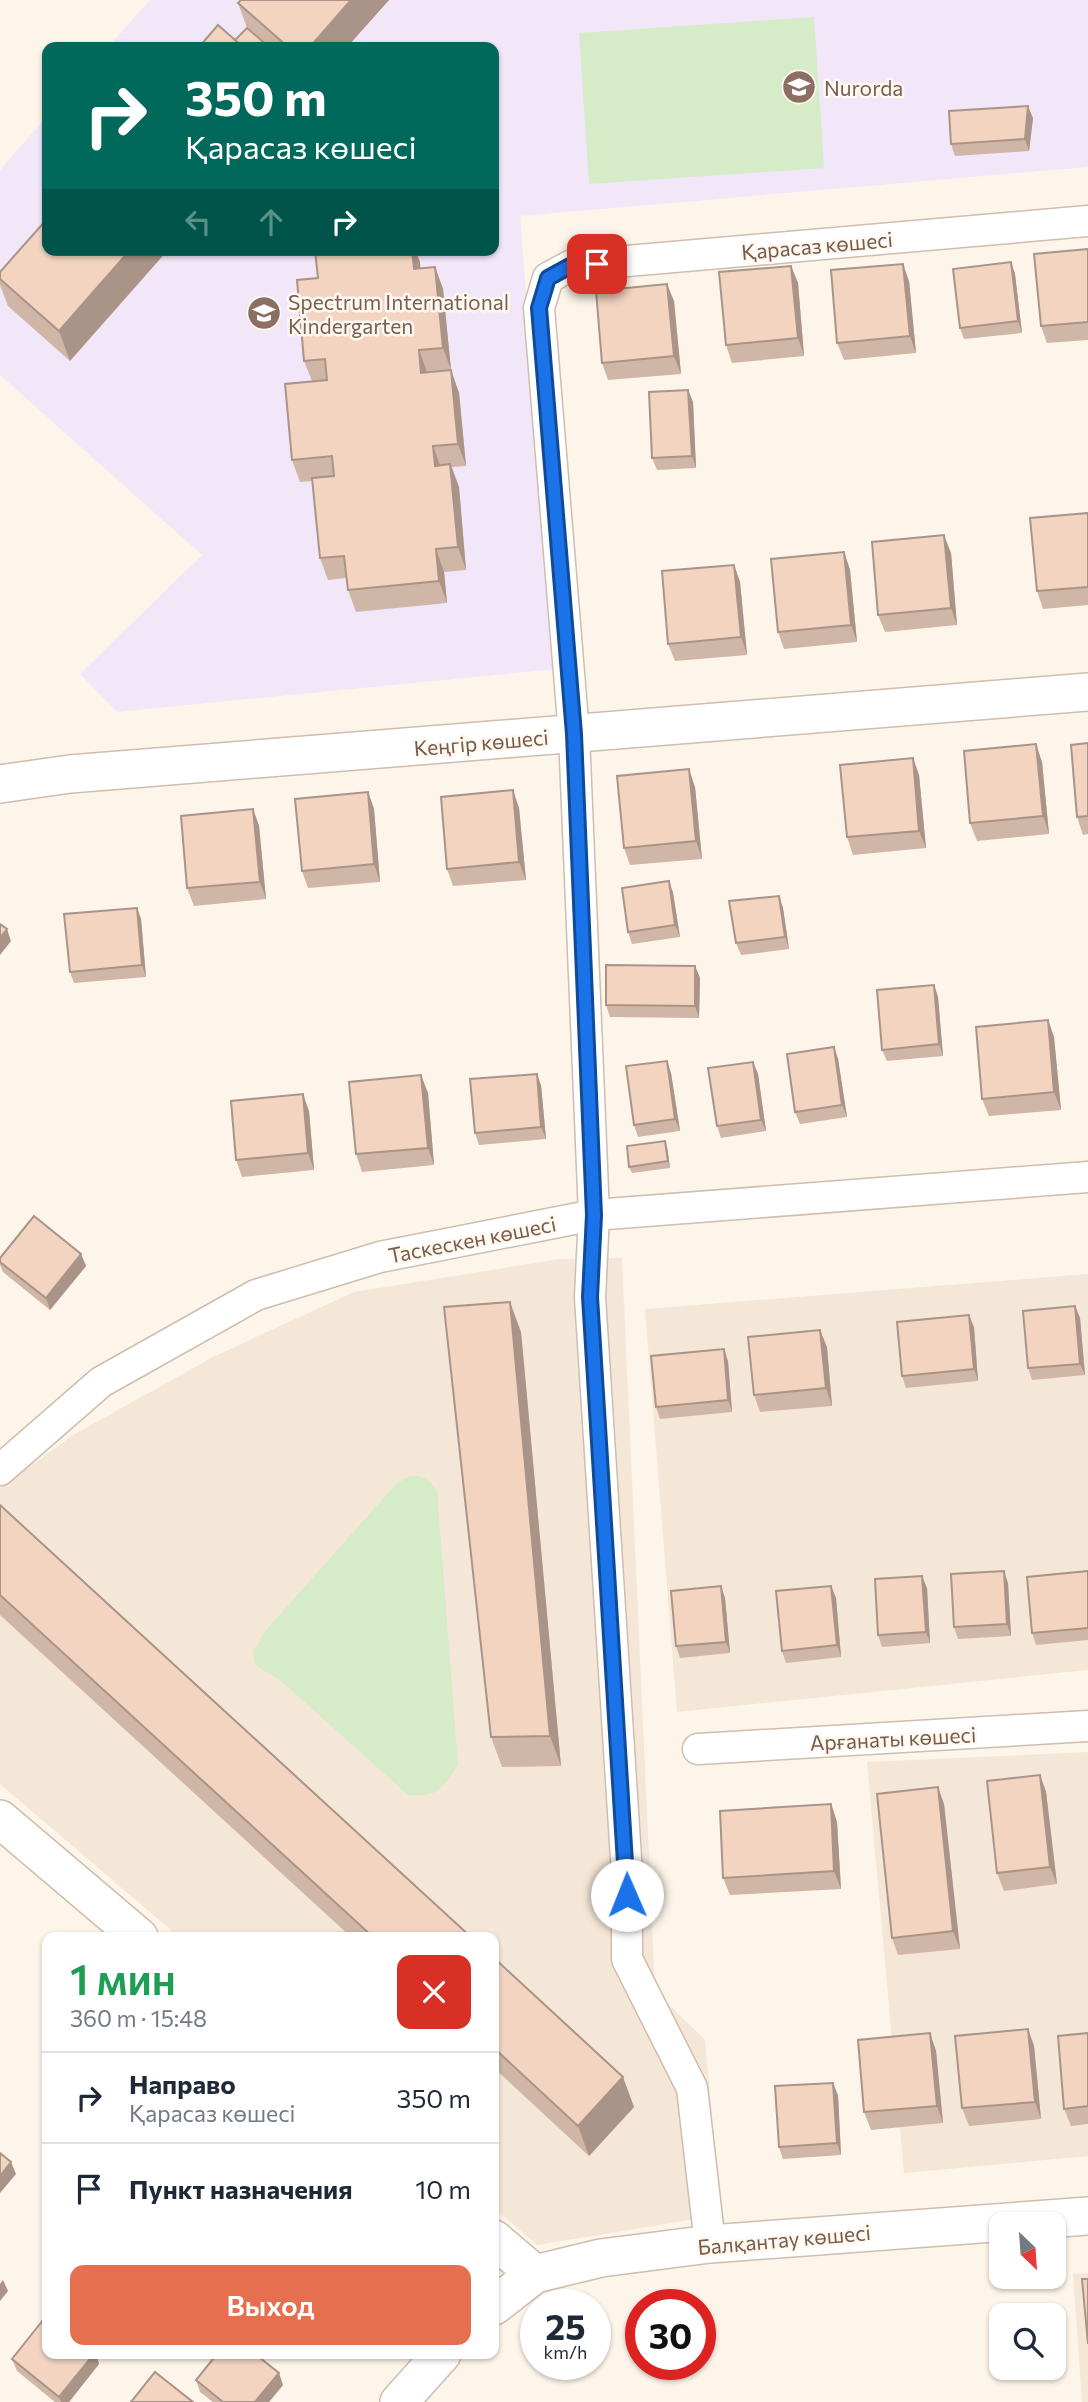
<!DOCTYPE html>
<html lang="ru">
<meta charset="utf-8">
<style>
:root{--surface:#fff;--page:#f2f2f3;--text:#1f2937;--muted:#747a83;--line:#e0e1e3;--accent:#e66f4f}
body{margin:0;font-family:Commissioner,sans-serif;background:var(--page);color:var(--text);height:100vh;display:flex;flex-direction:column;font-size:26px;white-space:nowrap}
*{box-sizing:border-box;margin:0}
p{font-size:23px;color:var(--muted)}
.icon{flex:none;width:38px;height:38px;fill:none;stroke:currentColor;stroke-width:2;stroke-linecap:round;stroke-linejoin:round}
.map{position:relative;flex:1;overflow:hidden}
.panel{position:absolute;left:42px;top:1932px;width:457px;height:427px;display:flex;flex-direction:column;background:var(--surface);border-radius:14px;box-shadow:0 2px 5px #0004}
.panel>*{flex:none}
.banner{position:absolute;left:42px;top:42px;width:457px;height:214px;border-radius:14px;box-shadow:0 2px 5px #0004;background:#00695c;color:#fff;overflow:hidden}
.needle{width:46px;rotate:155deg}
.tools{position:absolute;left:989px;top:2212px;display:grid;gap:14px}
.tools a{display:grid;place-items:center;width:77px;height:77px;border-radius:14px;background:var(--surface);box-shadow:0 2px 5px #0004;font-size:35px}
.speed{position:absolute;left:520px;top:2289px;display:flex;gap:14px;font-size:35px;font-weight:700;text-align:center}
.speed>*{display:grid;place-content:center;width:91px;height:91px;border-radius:50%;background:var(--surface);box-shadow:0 2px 5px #0004;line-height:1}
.speed small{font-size:18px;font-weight:400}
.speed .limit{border:10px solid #d22;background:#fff;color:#111}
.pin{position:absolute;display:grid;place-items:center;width:60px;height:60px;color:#fff;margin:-30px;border-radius:14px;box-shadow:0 4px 10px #0006}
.me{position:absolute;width:77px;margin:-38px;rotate:359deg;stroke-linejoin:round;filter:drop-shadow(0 0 5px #0008)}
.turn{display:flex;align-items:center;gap:24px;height:147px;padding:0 28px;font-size:32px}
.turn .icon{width:91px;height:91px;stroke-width:2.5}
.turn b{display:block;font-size:49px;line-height:60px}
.lanes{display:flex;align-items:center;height:66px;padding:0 28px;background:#0003;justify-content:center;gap:35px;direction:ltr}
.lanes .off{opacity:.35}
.round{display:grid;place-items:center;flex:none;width:74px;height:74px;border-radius:14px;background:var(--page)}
.summary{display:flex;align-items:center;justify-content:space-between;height:119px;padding:0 28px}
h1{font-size:42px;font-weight:600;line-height:52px;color:#1e9e55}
.button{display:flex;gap:14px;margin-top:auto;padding:14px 28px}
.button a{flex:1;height:80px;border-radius:14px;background:var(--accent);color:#fff;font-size:28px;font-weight:600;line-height:80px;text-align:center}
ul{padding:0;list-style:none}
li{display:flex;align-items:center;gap:21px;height:91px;padding:0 28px;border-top:2px solid var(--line)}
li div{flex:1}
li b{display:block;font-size:26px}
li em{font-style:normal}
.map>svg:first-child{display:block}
</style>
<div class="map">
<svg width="1088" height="2402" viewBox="0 0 1088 2402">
<rect width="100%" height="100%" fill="#fdf5e9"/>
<!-- residential -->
<g fill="#f4e7d8">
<path d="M622,1258L655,1991L705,2040L721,2215L537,2245L494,2208V1937H179L0,1784V1488L73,1435L213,1357L354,1292L560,1259Z"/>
<path d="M1088,1274V1670L677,1712L645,1309Z"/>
<path d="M1088,1752V2156L904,2173L867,1762Z"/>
<path d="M1088,2273V2402H1082L1073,2274Z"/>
</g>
<!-- education -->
<path fill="#f2e6f9" d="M150,0H1088V167L520,216L555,669L117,712L80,674L202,555L0,375V170L47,116V250H494V47H108Z"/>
<!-- green -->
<g fill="#d6ebc7">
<path d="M814,17L824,168L589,184L579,33Z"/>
<path d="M411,1476C425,1476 430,1480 437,1491L458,1765C441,1789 440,1797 408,1795L281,1681L255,1665L253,1651L267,1629L397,1483Z"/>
</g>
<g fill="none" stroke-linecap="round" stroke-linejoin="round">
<!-- minor casing -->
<g stroke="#cfbdae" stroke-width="33">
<g id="minor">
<path d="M0,1470L101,1382L256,1295L380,1257L594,1215L1088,1177"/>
<path d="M698,1749L1088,1726"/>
<path d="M710,2244L692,2088L627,1959V1874L590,1297L594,1215L574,734L539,308L548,278L570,266L1088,221"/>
</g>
</g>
<!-- tertiary casing -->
<g stroke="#cfbdae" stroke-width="40">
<g id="tertiary">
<path d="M0,784L70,774L1088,692"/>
<path d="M0,1819L139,1937"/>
<path d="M494,2239L535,2274"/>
<path d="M494,2306L535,2274L601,2258L710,2244L1088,2216"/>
<path d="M399,2402L442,2354"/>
</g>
</g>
<!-- minor -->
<use href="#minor" stroke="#fff" stroke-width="30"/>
<!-- tertiary -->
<use href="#tertiary" stroke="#fff" stroke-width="37"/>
</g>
<!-- wall -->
<g fill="#d0b6a6">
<path d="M241,0H389L347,47H199L235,40L247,28L238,3Z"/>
<path d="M1033,118L1029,151L955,156L951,144Z"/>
<path d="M47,219L70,361L8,306L0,285V272Z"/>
<path d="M1088,249V340L1047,343L1041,326Z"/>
<path d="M315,250H415L420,262V269L435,267L443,289L451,370L427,373L451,370L459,393L466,466L452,467L459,487L466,570L444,572L447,603L356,612L348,590L346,578L328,580L320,558L312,481L300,482L292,460L312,381L304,361L318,278Z"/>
<path d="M1011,262L1015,274L1022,333L964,339L960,328Z"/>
<path d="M791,266L798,283L804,356L732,363L726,345Z"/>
<path d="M909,281L916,353L844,360L837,343Z"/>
<path d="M674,301L681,374L608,380L602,363Z"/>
<path d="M688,390L693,402L696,468L657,470L652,458Z"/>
<path d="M1088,513V605L1043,609L1037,591Z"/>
<path d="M844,552L850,570L857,642L784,649L778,632Z"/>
<path d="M951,553L957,625L885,632L878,615Z"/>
<path d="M734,565L740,582L747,655L675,661L668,644Z"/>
<path d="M1088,743V834L1083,835L1077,817Z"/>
<path d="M913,758L919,775L926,848L853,855L847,837Z"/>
<path d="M1042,762L1049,834L977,841L970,823Z"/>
<path d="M695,787L702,859L630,865L624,848Z"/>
<path d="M368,792L374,809L380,882L308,888L302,871Z"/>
<path d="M519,808L526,880L453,886L447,869Z"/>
<path d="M253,809L259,826L266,899L194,906L187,888Z"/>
<path d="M669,881L673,893L680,937L632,944L628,932Z"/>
<path d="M779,896L783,908L789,949L741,955L736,943Z"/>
<path d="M137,908L141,919L146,977L74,983L70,972Z"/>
<path d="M695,966L700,978L699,1018L610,1017L606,1005Z"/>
<path d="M934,985L938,997L943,1056L887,1061L882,1050Z"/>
<path d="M1048,1020L1054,1037L1061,1110L989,1116L982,1099Z"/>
<path d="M834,1047L838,1059L847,1117L800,1124L795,1112Z"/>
<path d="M753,1062L758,1074L766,1131L721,1138L717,1126Z"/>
<path d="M671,1073L680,1131L638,1137L634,1125Z"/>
<path d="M541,1085L546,1139L479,1145L475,1133Z"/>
<path d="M428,1093L434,1165L362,1172L356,1154Z"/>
<path d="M309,1111L314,1170L242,1177L236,1160Z"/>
<path d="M667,1147L670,1168L632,1173L629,1167Z"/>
<path d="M81,1254L86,1266L50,1310L3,1272L0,1265V1258Z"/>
<path d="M1075,1306L1080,1318L1085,1375L1032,1380L1028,1368Z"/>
<path d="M974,1327L978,1381L906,1388L902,1376Z"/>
<path d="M521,1332L561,1766L502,1767L491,1737Z"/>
<path d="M827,1347L832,1406L760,1412L754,1395Z"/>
<path d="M728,1361L732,1412L660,1419L656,1407Z"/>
<path d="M0,1505L471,1937H351L0,1615Z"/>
<path d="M1088,1571V1640L1036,1645L1032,1633Z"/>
<path d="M1008,1583L1011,1636L958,1639L954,1627Z"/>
<path d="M721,1586L725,1598L730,1653L680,1658L676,1646Z"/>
<path d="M831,1586L836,1598L841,1657L786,1663L782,1651Z"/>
<path d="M927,1588L930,1643L882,1647L878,1635Z"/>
<path d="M1040,1775L1046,1792L1057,1884L1004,1891L997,1873Z"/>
<path d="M831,1804L837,1822L841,1889L730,1895L723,1878Z"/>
<path d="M944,1804L960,1949L898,1955L892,1938Z"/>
<path d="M494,1958L634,2107L589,2156L494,2068Z"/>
<path d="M1028,2029L1034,2046L1041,2119L969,2126L962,2108Z"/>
<path d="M930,2033L936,2051L943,2123L871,2130L864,2112Z"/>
<path d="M1088,2033V2124L1071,2126L1064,2109Z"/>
<path d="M838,2095L841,2155L783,2159L779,2147Z"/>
<path d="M47,2354H96L99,2364L69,2402H55L17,2371L12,2359Z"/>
<path d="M196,2380L283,2385L269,2402H213L200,2392Z"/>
</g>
<!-- shaded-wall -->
<g fill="#a99487">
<path d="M351,0H389L347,47H310Z"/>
<path d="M1028,106L1033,118L1029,151L1025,139Z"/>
<path d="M130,250H168L70,361L59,331Z"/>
<path d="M412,250H415L420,262L422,291L414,269Z"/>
<path d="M1011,262L1015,274L1022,333L1018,321Z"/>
<path d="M903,264L909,281L916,353L910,336Z"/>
<path d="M791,266L798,283L804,356L798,338Z"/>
<path d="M435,267L443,289L451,370L443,348Z"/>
<path d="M667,284L674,301L681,374L674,356Z"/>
<path d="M419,350L427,372L429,396L421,373Z"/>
<path d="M451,370L459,393L466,466L458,444Z"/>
<path d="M688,390L693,402L696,468L692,456Z"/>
<path d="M433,446L441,468L435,466Z"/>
<path d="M450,464L459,487L466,570L458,547Z"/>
<path d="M944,535L951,553L957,625L951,608Z"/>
<path d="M436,549L444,572L447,603L439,581Z"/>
<path d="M844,552L850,570L857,642L851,625Z"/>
<path d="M734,565L740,582L747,655L741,637Z"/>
<path d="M1036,744L1042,762L1049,834L1043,816Z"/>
<path d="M913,758L919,775L926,848L919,831Z"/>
<path d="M689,769L695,787L702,859L696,841Z"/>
<path d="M513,790L519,808L526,880L519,862Z"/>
<path d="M368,792L374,809L380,882L374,864Z"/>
<path d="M253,809L259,826L266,899L260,882Z"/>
<path d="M669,881L673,893L680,937L675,925Z"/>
<path d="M779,896L783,908L789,949L785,937Z"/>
<path d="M137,908L141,919L146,977L142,965Z"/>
<path d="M7,929L11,941L0,955V938Z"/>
<path d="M695,966L700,978L699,1018L695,1006Z"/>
<path d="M934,985L938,997L943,1056L939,1044Z"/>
<path d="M1048,1020L1054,1037L1061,1110L1054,1092Z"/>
<path d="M834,1047L838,1059L847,1117L842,1105Z"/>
<path d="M667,1061L671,1073L680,1131L675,1119Z"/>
<path d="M753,1062L758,1074L766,1131L761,1120Z"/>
<path d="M537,1074L541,1085L546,1139L541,1127Z"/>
<path d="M421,1075L428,1093L434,1165L428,1148Z"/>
<path d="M303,1094L309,1111L314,1170L308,1153Z"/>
<path d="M665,1141L667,1147L670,1168L668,1161Z"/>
<path d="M81,1254L86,1266L50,1310L46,1298Z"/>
<path d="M510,1302L521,1332L561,1766L550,1736Z"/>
<path d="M1075,1306L1080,1318L1085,1375L1080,1364Z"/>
<path d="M969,1315L974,1327L978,1381L974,1369Z"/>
<path d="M820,1330L827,1347L832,1406L826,1388Z"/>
<path d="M724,1349L728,1361L732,1412L728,1400Z"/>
<path d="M1004,1571L1008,1583L1011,1636L1007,1624Z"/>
<path d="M922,1576L927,1588L930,1643L926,1632Z"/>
<path d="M721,1586L725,1598L730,1653L726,1642Z"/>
<path d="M831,1586L836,1598L841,1657L837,1645Z"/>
<path d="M1040,1775L1046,1792L1057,1884L1050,1867Z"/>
<path d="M938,1787L944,1804L960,1949L953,1931Z"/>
<path d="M831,1804L837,1822L841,1889L834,1871Z"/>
<path d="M1028,2029L1034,2046L1041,2119L1035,2102Z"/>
<path d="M930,2033L936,2051L943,2123L937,2106Z"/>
<path d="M623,2077L634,2107L589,2156L578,2126Z"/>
<path d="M833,2083L838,2095L841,2155L837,2143Z"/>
<path d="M11,2162L16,2174L0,2193V2176Z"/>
<path d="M3,2280L8,2291L0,2301V2284Z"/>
<path d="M94,2354H96L99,2364L69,2402H61L59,2397Z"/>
<path d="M279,2373L283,2385L269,2402H255Z"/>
</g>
<!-- building -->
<g fill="#f2d4c1" stroke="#a99487" stroke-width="2">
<path d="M241,0H351L310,47H288L238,3Z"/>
<path d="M218,25L243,47H199Z"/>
<path d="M247,28L269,47H243L235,40Z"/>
<path d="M1028,106L1025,139L951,144L949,111Z"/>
<path d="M47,219V250H130L59,331L0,279V272Z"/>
<path d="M1088,249V322L1041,326L1034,254Z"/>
<path d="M315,250H412L414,269L435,267L443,348L419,350L421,373L451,370L458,444L433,446L435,466L450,464L458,547L436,549L439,581L348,590L344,556L320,558L312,478L334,476L332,456L292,460L285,384L327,380L325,359L304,361L297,280L318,278Z"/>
<path d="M1011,262L1018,321L960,328L953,269Z"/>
<path d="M903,264L910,336L837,343L831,270Z"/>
<path d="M791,266L798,338L726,345L719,272Z"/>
<path d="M667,284L674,356L602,363L596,291Z"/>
<path d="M688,390L692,456L652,458L649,392Z"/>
<path d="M1088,513V587L1037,591L1030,518Z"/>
<path d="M944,535L951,608L878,615L872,542Z"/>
<path d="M844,552L851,625L778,632L771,559Z"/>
<path d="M734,565L741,637L668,644L662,571Z"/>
<path d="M1088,743V816L1077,817L1071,745Z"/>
<path d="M1036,744L1043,816L970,823L964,751Z"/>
<path d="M913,758L919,831L847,837L840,765Z"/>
<path d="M689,769L696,841L624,848L617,776Z"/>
<path d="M513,790L519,862L447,869L441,797Z"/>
<path d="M368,792L374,864L302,871L295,799Z"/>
<path d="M253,809L260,882L187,888L181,816Z"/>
<path d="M669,881L675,925L628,932L622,888Z"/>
<path d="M779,896L785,937L736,943L729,901Z"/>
<path d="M137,908L142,965L70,972L64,914Z"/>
<path d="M0,924L7,929L0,938Z"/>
<path d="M606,965L695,966V1006L606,1005Z"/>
<path d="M934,985L939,1044L882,1050L877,990Z"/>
<path d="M1048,1020L1054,1092L982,1099L976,1027Z"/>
<path d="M834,1047L842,1105L795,1112L787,1054Z"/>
<path d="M667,1061L675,1119L634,1125L626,1066Z"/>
<path d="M753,1062L761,1120L717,1126L708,1068Z"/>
<path d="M537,1074L541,1127L475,1133L470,1079Z"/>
<path d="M421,1075L428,1148L356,1154L349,1082Z"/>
<path d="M303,1094L308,1153L236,1160L231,1101Z"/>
<path d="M665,1141L668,1161L629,1167L627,1146Z"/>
<path d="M34,1216L81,1254L46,1298L0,1262V1258Z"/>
<path d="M510,1302L550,1736L491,1737L444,1307Z"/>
<path d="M1075,1306L1080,1364L1028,1368L1023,1311Z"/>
<path d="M969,1315L974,1369L902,1376L897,1322Z"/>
<path d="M820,1330L826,1388L754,1395L748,1337Z"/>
<path d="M724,1349L728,1400L656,1407L651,1356Z"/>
<path d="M0,1505L471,1937H373L0,1595Z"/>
<path d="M1004,1571L1007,1624L954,1627L951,1574Z"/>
<path d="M1088,1571V1628L1032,1633L1027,1577Z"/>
<path d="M922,1576L926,1632L878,1635L875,1579Z"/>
<path d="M721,1586L726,1642L676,1646L671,1591Z"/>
<path d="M831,1586L837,1645L782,1651L776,1591Z"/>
<path d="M1040,1775L1050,1867L997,1873L987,1781Z"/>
<path d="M938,1787L953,1931L892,1938L877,1794Z"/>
<path d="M831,1804L834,1871L723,1878L720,1811Z"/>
<path d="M494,1958L623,2077L578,2126L494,2048Z"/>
<path d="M1028,2029L1035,2102L962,2108L955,2036Z"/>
<path d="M930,2033L937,2106L864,2112L858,2040Z"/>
<path d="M1088,2033V2106L1064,2109L1058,2036Z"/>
<path d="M833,2083L837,2143L779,2147L775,2086Z"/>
<path d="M0,2153L11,2162L0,2176Z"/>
<path d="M1082,2279H1088V2344Z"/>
<path d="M47,2315V2354H94L59,2397L12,2359Z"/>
<path d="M217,2354H255L279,2373L255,2402H223L196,2380Z"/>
<path d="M155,2372L193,2402H131Z"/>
</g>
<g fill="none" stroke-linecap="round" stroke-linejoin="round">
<!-- route casing -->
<g stroke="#114b97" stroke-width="18">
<path id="route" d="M597,264L570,266L548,278L539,308L574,734L594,1215L590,1297L627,1895"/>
</g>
<!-- route -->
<use href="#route" stroke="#1a73e8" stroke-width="12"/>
</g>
<!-- icons -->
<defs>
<g id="school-disc" transform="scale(1.75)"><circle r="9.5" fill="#8d6e63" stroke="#fff9f0"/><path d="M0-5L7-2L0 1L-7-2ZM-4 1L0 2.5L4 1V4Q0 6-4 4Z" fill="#fff"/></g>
</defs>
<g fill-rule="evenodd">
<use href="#school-disc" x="799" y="87"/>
<use href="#school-disc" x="264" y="313"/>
</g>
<g text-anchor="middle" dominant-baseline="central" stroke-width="5" stroke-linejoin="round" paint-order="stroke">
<!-- education labels -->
<g font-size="21" fill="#785e54" stroke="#fff9f0" text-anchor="start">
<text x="824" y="87">Nurorda</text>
<text x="288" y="301">Spectrum International<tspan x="288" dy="24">Kindergarten</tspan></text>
</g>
<!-- street labels -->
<g font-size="21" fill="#785b4c" stroke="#fff9f0">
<text transform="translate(817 245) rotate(-5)">Қарасаз көшесі</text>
<text transform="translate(481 742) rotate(-5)">Кеңгір көшесі</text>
<text transform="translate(472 1239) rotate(-11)">Таскескен көшесі</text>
<text transform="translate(893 1738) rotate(-3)">Арғанаты көшесі</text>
<text transform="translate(784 2239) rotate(-5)">Балқантау көшесі</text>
</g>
</g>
</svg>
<div class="tools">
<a><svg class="needle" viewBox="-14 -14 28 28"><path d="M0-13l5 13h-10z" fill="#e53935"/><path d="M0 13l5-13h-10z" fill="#747a83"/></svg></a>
<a><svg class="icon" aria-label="search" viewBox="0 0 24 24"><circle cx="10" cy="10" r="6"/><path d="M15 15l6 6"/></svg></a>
</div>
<div class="speed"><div>25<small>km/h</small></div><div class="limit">30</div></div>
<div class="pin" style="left:597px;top:264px;background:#d93025"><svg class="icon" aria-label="arrive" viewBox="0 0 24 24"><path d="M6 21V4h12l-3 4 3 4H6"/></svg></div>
<svg class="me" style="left:627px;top:1895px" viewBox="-20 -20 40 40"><circle r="19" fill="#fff"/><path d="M0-13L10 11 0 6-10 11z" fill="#1a73e8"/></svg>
<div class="banner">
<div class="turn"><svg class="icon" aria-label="right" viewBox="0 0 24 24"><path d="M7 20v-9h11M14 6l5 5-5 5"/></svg><div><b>350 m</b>Қарасаз көшесі</div></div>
<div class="lanes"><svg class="icon off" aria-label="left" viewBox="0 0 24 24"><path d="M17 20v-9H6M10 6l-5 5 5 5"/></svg><svg class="icon off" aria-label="ahead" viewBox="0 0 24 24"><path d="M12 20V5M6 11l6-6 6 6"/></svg><svg class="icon" aria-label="right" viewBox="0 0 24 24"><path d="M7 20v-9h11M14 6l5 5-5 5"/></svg></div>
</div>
<section class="panel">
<div class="summary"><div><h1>1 мин</h1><p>360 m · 15:48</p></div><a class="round" style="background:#d93025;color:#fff"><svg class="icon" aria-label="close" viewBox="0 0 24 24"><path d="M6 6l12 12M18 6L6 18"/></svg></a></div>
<ul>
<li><svg class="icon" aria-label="right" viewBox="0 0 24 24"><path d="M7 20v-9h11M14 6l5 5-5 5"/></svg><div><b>Направо</b><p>Қарасаз көшесі</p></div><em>350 m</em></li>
<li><svg class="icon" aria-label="arrive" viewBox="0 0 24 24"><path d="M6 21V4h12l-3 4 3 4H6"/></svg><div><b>Пункт назначения</b></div><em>10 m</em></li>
</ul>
<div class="button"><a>Выход</a></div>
</section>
</div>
